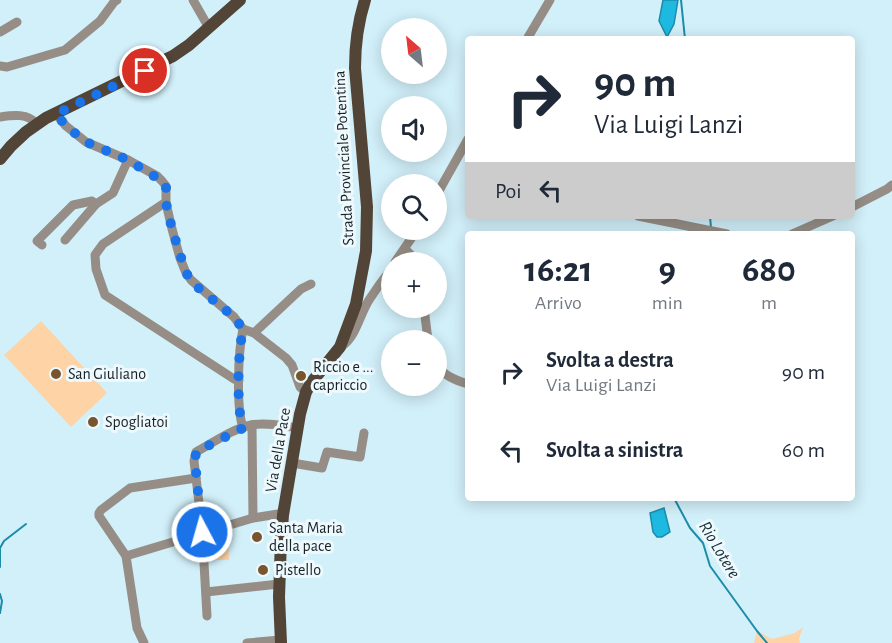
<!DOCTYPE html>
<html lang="it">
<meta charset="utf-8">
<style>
:root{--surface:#fff;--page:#f2f2f3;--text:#1f2937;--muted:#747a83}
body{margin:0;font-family:"Alegreya Sans",sans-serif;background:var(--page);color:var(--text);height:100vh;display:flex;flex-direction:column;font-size:22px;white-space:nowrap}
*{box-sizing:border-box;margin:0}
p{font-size:20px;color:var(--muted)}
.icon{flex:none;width:33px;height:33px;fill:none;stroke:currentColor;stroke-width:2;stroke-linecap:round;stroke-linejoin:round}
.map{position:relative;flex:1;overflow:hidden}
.side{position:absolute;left:465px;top:231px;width:390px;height:270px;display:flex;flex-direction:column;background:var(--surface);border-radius:6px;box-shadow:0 3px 15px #0003}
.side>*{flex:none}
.banner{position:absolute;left:465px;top:36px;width:390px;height:183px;border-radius:6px;box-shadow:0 3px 15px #0003;background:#fff;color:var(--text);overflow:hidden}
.needle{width:39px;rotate:332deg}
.tools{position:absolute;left:381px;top:18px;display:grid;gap:12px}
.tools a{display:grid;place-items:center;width:66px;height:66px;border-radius:50%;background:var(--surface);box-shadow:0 3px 15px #0003;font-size:30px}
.pin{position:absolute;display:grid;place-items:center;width:51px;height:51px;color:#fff;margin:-26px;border:3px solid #fff;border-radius:50%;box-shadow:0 2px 6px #0007}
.me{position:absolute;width:66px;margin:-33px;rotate:354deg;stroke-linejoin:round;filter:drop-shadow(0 0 4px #0008)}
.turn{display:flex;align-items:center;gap:21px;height:126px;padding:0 30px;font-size:27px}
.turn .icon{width:78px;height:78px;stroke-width:2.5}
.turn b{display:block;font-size:42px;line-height:51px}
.then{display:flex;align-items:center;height:57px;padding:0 30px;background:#0003;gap:12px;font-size:22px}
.eta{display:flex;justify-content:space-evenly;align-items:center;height:102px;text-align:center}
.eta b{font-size:36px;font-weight:600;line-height:42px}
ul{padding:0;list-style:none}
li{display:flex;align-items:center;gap:18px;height:78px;padding:0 30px}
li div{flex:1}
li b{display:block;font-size:22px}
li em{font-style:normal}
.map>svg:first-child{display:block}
</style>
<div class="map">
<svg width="892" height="643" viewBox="0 0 892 643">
<rect width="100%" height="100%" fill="#d2f0fa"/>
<!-- green -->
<g fill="#fed3a6">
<path d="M41,321L107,393L71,427L4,355Z"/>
<path d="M228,537L229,560H213L211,538Z"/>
<path d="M803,627L799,639L800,643H754L757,631L772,639L795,633Z"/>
</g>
<!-- water -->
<g fill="#1eb9e1" stroke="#1c8ca9" stroke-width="1.5">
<path d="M663,0H678L674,24L667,37L659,21Z"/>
<path d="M664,508L670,532L662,537H657L653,532L650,513Z"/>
</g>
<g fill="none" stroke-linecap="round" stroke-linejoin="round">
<!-- stream -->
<g stroke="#1c8ca9" stroke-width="2">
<path d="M681,0L685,39"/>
<path d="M710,216L711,228"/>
<path d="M674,498L690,528L703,543L710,566L757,631L767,643"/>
<path d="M0,548L4,541L26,524"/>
<path d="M0,549V567"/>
<path d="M0,594L2,601L0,613"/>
</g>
<!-- minor -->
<g stroke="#968e86" stroke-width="9">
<path d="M193,0L209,28"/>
<path d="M0,32L17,22"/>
<path d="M527,39L550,0"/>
<path d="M0,66L7,67L65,50L100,21L114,2L117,0"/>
<path d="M56,114L66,126L86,142L128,160L157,176L162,181L166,186V203L172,229L180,258L186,273L191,280L234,317L243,329L254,333L286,358L292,365L300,387L306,392"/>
<path d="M0,117C13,115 28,113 37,124"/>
<path d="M436,196L468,139"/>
<path d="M166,203L163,204L103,244L95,255L96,269L105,295L234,379L239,380"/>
<path d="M852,207L887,189L892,185"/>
<path d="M638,216L727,234"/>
<path d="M792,234L833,216"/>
<path d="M65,240L96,204L113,193L128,160"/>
<path d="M42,245L37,241L73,205L92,201L96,204"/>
<path d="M405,249L415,259L417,262"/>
<path d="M395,262L417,230"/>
<path d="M424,308L428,340"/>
<path d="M254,333L301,289L311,284"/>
<path d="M342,346C356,337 360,314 369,300C376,289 384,278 392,268"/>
<path d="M436,364C444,376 455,380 468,384"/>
<path d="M252,425L253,518"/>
<path d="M243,428C236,407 238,352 243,329"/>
<path d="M292,463L322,468L327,452L360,457L364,433"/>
<path d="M126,556L253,518L278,514L283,515"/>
<path d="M206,592L279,584"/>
<path d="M207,616L202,528L194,461L196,452C213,443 232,429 251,425C266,422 283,426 298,428"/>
<path d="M144,643L137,628L126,556L99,516V513L101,510L130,488L196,478"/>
<path d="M247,643L280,640"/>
</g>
<!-- major -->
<g stroke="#524537" stroke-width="12">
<path d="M0,159L11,146L26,132L46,118L173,56L189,45L240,0"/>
<path d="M281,643L279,597L281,540L283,515L300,414L306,392L311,383L340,347L356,304L366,251L367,207L355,68C355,45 358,22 365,0"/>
</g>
</g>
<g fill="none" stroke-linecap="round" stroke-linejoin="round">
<!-- route -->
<path stroke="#1a73e8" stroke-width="10" stroke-dasharray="0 18" d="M145,71L56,114L66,126L86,142L128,160L162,181L166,186V203L172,229L186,273L196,286L234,317L243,329C238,352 236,407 243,428L196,452L195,461L202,532"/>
</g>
<!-- markers -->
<g fill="#78552e" stroke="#eef9fe" stroke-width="2">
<circle cx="56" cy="374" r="6"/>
<circle cx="301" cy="376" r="6"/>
<circle cx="93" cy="422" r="6"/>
<circle cx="257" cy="537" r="6"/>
<circle cx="263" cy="570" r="6"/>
</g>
<g text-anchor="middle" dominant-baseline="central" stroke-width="6" stroke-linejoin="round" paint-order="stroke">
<!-- street labels -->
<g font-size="16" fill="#172226" stroke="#eef9fe">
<text transform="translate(344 158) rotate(-93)">Strada Provinciale Potentina</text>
<text transform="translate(278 450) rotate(-80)">Via della Pace</text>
</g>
<!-- poi labels -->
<g font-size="16" fill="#172226" stroke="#eef9fe" text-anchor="start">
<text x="313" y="367">Riccio e ...<tspan x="313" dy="18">capriccio</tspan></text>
<text x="68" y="374">San Giuliano</text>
<text x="105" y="422">Spogliatoi</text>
<text x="269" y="528">Santa Maria<tspan x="269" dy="18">della pace</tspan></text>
<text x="275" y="570">Pistello</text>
</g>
<!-- water labels -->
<g font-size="18" font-style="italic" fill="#182f37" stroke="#eef9fe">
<text transform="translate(719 550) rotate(59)">Rio Lotere</text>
</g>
</g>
</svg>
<div class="tools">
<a><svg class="needle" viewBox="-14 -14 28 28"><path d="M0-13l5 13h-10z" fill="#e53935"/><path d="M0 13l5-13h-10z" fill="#747a83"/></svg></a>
<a><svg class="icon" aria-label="sound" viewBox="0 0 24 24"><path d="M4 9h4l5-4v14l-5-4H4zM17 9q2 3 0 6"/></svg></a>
<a><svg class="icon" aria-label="search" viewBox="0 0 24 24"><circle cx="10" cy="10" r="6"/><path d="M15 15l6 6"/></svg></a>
<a>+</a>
<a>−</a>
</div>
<div class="pin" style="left:145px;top:71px;background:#d93025"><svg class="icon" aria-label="arrive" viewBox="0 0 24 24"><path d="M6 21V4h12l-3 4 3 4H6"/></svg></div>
<svg class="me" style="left:202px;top:532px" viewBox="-20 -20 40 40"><circle r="17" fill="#1a73e8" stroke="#fff" stroke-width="3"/><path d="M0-11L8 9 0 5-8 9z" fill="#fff"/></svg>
<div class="banner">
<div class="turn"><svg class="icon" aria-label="right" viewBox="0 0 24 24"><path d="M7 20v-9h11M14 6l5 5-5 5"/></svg><div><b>90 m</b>Via Luigi Lanzi</div></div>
<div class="then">Poi<svg class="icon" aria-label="left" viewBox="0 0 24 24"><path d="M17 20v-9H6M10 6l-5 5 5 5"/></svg></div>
</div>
<section class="side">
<div class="eta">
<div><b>16:21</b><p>Arrivo</p></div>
<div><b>9</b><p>min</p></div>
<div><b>680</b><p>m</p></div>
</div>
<ul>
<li><svg class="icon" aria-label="right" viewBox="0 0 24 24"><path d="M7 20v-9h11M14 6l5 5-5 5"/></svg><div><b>Svolta a destra</b><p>Via Luigi Lanzi</p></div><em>90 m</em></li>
<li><svg class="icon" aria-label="left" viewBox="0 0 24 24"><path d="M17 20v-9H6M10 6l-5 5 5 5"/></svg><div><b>Svolta a sinistra</b></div><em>60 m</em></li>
</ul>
</section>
</div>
